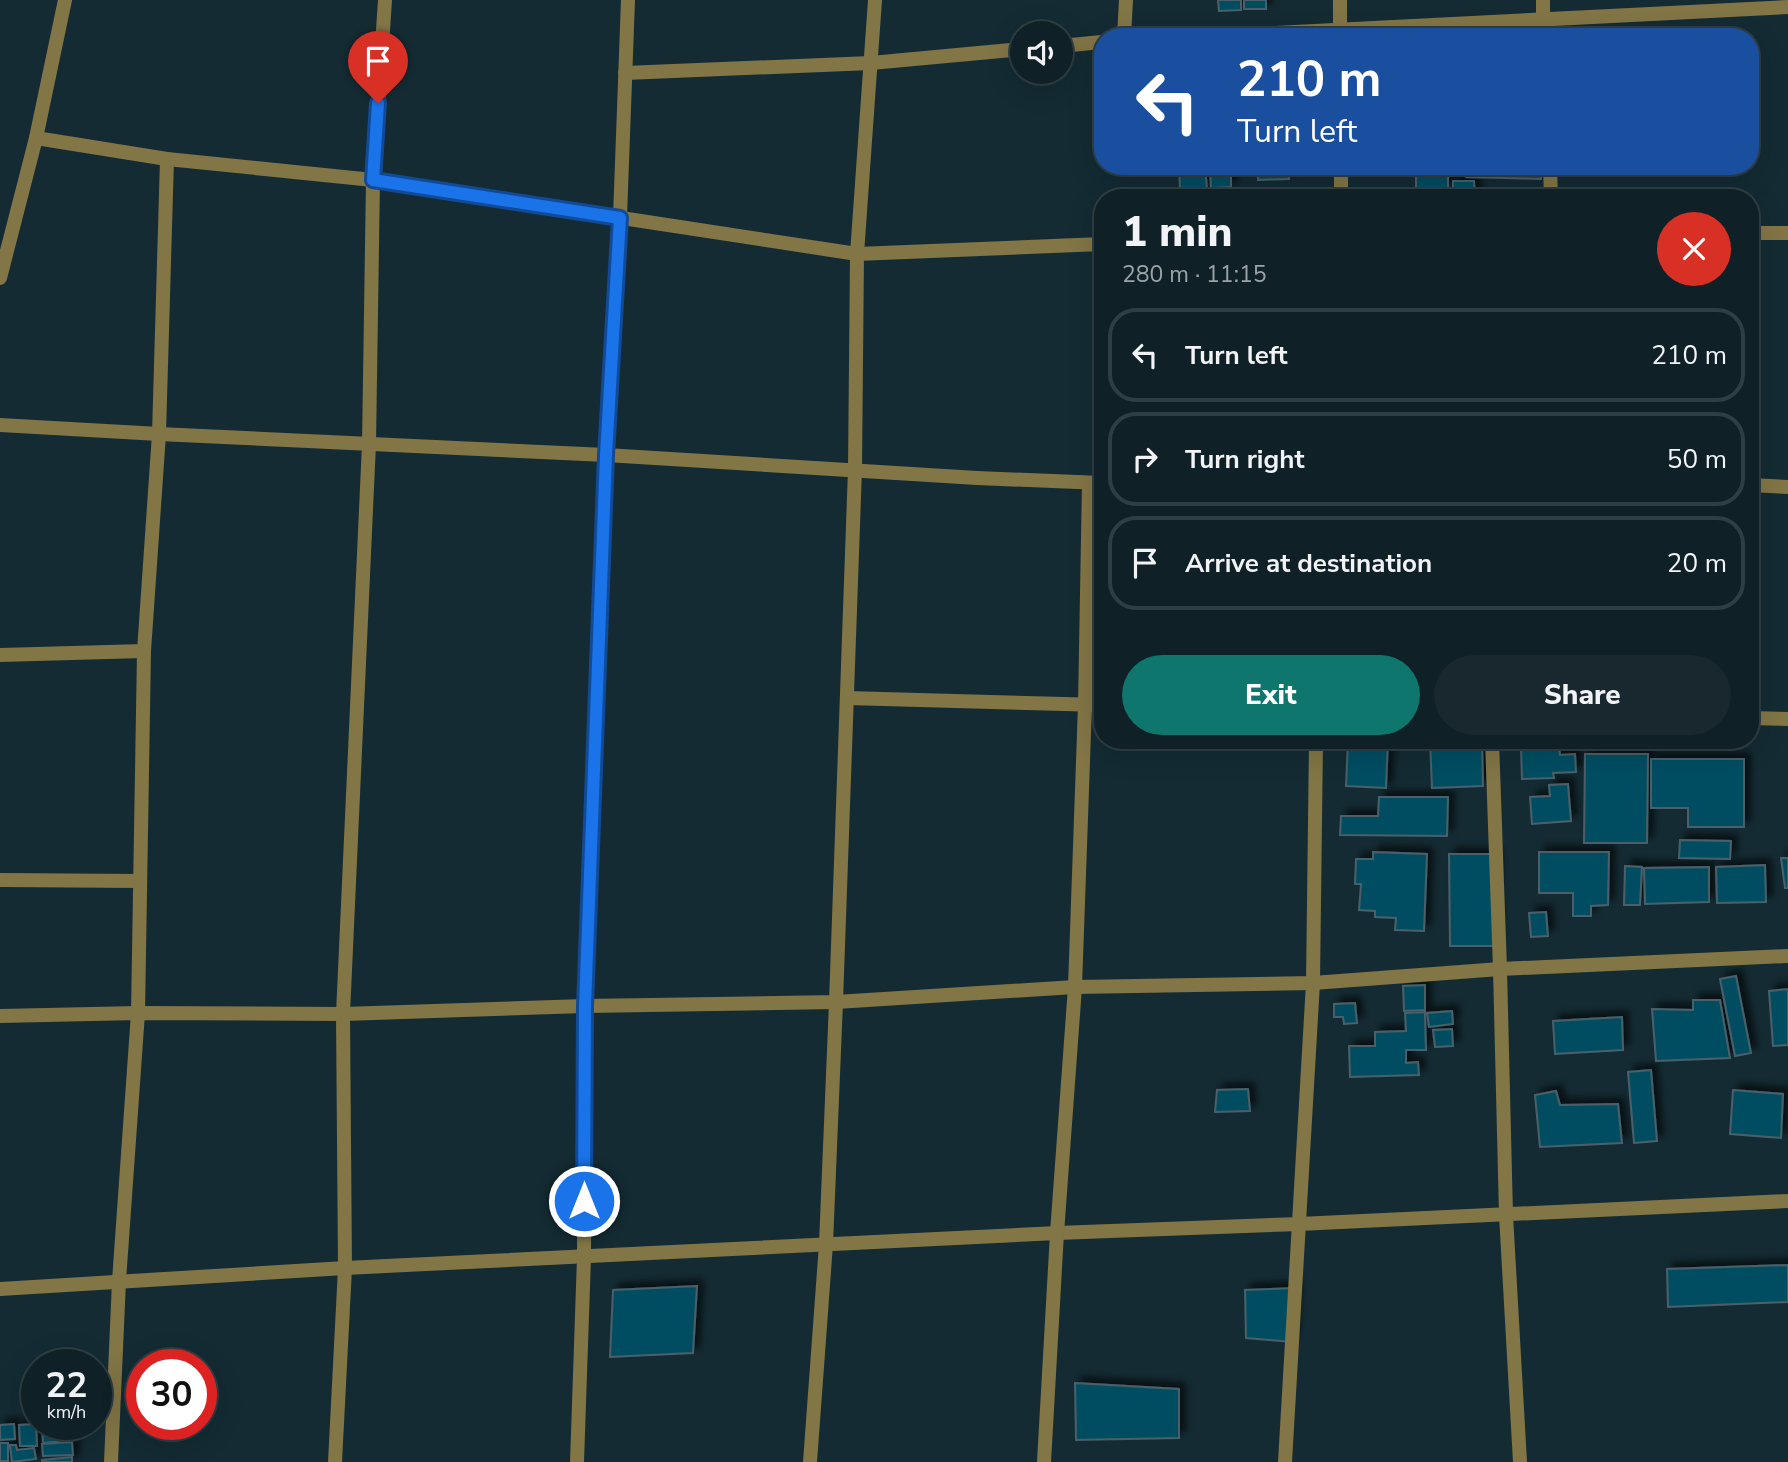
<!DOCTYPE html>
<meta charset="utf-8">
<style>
:root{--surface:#0f2026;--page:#18282e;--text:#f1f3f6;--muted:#9ba3a7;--line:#2f3e43;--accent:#0f766e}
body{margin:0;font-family:"Nunito Sans",sans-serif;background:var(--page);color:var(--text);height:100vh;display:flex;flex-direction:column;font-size:26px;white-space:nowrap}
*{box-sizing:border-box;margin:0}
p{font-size:23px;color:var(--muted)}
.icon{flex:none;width:38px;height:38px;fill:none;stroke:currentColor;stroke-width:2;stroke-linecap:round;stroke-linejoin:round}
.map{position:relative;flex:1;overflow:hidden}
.sheet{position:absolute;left:1094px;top:189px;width:665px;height:560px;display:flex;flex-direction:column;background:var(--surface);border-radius:28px;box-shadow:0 7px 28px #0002,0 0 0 2px var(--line)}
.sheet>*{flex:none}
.guide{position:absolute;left:1094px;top:28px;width:665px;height:147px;border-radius:28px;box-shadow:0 7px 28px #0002,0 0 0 2px var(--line);background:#1a4fa0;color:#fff;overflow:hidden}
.controls{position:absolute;left:1010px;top:21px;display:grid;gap:14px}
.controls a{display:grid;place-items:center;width:63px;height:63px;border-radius:50%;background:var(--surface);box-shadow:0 7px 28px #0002,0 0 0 2px var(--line);font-size:35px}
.speed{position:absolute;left:21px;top:1349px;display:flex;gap:14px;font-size:35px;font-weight:700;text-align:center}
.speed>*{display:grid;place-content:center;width:91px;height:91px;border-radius:50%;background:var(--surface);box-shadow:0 7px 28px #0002,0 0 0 2px var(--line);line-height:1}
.speed small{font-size:18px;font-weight:400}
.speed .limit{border:10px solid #d22;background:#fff;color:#111}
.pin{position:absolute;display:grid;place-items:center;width:60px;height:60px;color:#fff;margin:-72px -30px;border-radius:50% 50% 50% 0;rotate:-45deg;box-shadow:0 0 7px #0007}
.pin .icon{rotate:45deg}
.me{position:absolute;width:77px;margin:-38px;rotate:0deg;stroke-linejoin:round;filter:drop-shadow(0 0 5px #0008)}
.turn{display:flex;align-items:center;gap:24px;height:147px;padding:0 28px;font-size:32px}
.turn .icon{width:91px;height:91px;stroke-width:2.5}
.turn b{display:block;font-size:49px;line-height:60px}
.round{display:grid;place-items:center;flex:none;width:74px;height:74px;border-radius:37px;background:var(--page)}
.overview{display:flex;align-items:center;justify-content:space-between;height:119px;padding:0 28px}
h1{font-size:42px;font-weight:800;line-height:52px}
.primary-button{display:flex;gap:14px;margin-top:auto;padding:14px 28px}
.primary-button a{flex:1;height:80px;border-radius:42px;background:var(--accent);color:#fff;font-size:28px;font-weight:800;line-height:80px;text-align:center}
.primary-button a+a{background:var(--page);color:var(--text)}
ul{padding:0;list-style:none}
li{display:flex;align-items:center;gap:21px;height:94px;margin:0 14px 10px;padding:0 14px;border:4px solid var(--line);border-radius:28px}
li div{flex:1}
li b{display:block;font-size:26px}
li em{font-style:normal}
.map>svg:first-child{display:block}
</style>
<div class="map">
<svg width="1788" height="1462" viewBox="0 0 1788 1462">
<defs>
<filter id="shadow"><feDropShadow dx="6" dy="-6" stdDeviation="3.5" flood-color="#0009"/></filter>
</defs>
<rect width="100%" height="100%" fill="#142b33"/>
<!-- building -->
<g fill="#054e62" stroke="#49616a" stroke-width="2" filter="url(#shadow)">
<path d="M1218,0H1241V10L1219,11Z"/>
<rect x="1244" y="0" width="22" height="9"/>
<path d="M1179,166H1205L1207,189L1180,190Z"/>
<path d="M1258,166H1302V170H1288L1289,179L1258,180Z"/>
<path d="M1416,166H1448V188L1416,189Z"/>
<path d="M1466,166H1541V179L1466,177Z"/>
<path d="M1210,169H1231V187L1211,188Z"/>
<path d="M1453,181H1474L1475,198H1453Z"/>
<path d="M1348,740H1388L1386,788L1346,786Z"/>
<path d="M1430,740H1482L1483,786L1432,788Z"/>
<path d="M1512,740H1545V744L1512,745Z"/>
<path d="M1559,747L1560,755L1575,754L1576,772L1553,773L1554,778L1522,779L1521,748Z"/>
<path d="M1585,754H1648L1647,843H1584Z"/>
<path d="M1651,759H1744V827H1688V808H1651Z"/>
<path d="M1568,784L1571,821L1532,824L1530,797L1550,796L1549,785Z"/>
<path d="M1379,797H1448L1447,836L1340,835L1341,816H1378Z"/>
<path d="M1680,840L1731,841L1730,859L1679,858Z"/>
<path d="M1373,852L1427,854L1424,931L1395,930L1396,918L1375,917V911L1359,910L1361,884H1355L1356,859H1373Z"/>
<path d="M1539,852H1609L1608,905L1591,906V916H1573V893H1539Z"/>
<path d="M1449,854H1495L1496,946H1450Z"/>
<path d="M1781,858H1788V888H1785Z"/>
<path d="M1765,865L1766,902L1717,903L1716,867Z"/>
<path d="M1625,866L1642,867L1640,905H1624Z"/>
<path d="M1709,867V902L1645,904L1644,868Z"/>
<path d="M1546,912L1548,936L1531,937L1529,913Z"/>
<path d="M1736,976L1751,1053L1735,1056L1720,979Z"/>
<path d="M1425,985V1010L1404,1011L1403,986Z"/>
<path d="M1788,989V1045L1773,1046L1769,991Z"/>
<path d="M1693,1000H1720L1730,1058L1656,1061L1652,1009L1693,1010Z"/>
<path d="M1355,1003L1357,1023L1344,1024L1343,1017H1334V1004Z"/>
<path d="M1452,1011L1453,1024L1429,1027L1427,1013Z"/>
<path d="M1425,1012L1426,1050H1406V1063L1418,1062L1419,1075L1350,1077L1349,1046H1375V1032L1406,1031L1405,1013Z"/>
<path d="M1622,1017L1623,1050L1555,1054L1553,1021Z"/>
<path d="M1452,1029L1453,1046L1435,1047L1433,1030Z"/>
<path d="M1651,1070L1657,1141L1634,1143L1628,1072Z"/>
<path d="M1248,1089L1250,1111L1215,1112L1217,1090Z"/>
<path d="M1733,1090L1783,1094L1781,1138L1730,1134Z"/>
<path d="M1556,1091L1560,1105L1618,1104L1622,1143L1540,1147L1535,1095Z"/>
<path d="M1788,1265V1302L1668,1307L1667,1269Z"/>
<path d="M697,1286L693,1353L610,1357L613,1290Z"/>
<path d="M1295,1288L1292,1342L1246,1338L1245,1290Z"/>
<path d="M1075,1383L1179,1389V1438L1076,1440Z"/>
<path d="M14,1424L15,1439L0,1440V1425Z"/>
<path d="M36,1424L37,1446H20L19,1425Z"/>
<path d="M42,1424H73L74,1440L43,1443Z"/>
<path d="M72,1442L73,1455L43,1456L42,1444Z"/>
<rect x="0" y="1443" width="8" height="18"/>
<path d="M10,1445H16L17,1450L34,1448L36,1459L12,1462Z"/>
<path d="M72,1457V1462H42V1460Z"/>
</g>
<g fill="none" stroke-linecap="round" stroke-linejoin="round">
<!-- street -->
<g stroke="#827546" stroke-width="14">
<path d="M1543,0V37"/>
<path d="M1124,37L1126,0"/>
<path d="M1196,37L1788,7"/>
<path d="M1340,37V0"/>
<path d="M1060,46L1102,42"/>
<path d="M625,73L871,63L1022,49"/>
<path d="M36,138L167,159L373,180L857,254L1102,244"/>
<path d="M1341,166V198"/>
<path d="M1550,166L1551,198"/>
<path d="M1750,233H1788"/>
<path d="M0,278L36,138L65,0"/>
<path d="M0,425L159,434L606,455L977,478L1102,483"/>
<path d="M1750,485L1788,487"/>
<path d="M0,655L144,651"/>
<path d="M847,698L1102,705"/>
<path d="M1750,718L1788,719"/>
<path d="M1492,740L1500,969L1506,1215L1520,1462"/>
<path d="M0,880L139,881"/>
<path d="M0,1016L138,1013L343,1014L585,1006L836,1002L1075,987L1313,983L1500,969L1788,956"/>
<path d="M0,1289L345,1268L1057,1233L1299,1224L1788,1201"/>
<path d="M111,1462L119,1281L138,1013L144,651L159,434L167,159"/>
<path d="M335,1462L345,1268L343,1014L369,444L373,180L385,0"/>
<path d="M577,1462L584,1257L585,1006L606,455L620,217L628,0"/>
<path d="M810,1462L826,1244L836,1002L855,469L857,254L875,0"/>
<path d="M1044,1462L1057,1233L1075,987L1085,705L1089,483"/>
<path d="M1285,1462L1313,983L1316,740"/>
</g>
</g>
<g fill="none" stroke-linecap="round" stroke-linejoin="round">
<!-- route casing -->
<g stroke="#114b97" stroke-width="18">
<path id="route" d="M378,103L373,180L620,218L606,455L585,1006L584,1201"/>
</g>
<!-- route -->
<use href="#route" stroke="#1a73e8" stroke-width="12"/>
</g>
</svg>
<div class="controls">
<a><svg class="icon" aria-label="sound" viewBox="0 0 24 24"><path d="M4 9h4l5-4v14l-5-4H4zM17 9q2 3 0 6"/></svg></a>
</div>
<div class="speed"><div>22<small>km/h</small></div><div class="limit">30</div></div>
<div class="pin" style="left:378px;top:103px;background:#d93025"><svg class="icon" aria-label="arrive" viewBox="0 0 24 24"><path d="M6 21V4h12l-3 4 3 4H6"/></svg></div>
<svg class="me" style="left:584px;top:1201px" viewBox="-20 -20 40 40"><circle r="17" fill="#1a73e8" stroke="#fff" stroke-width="3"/><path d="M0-11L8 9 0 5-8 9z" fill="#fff"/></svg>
<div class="guide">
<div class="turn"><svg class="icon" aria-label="left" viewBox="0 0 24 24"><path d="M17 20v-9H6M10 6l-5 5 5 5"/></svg><div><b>210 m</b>Turn left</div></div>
</div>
<section class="sheet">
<div class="overview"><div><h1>1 min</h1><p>280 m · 11:15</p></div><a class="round" style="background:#d93025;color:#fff"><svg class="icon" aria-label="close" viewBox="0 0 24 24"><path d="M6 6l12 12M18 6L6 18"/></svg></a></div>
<ul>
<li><svg class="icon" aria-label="left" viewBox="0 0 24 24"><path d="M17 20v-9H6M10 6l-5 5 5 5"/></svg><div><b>Turn left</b></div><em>210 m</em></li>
<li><svg class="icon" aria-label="right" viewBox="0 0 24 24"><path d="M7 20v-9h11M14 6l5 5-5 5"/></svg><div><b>Turn right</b></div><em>50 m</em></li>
<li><svg class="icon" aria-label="arrive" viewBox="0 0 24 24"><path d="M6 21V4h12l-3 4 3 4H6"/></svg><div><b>Arrive at destination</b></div><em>20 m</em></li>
</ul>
<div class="primary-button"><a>Exit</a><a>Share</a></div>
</section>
</div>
